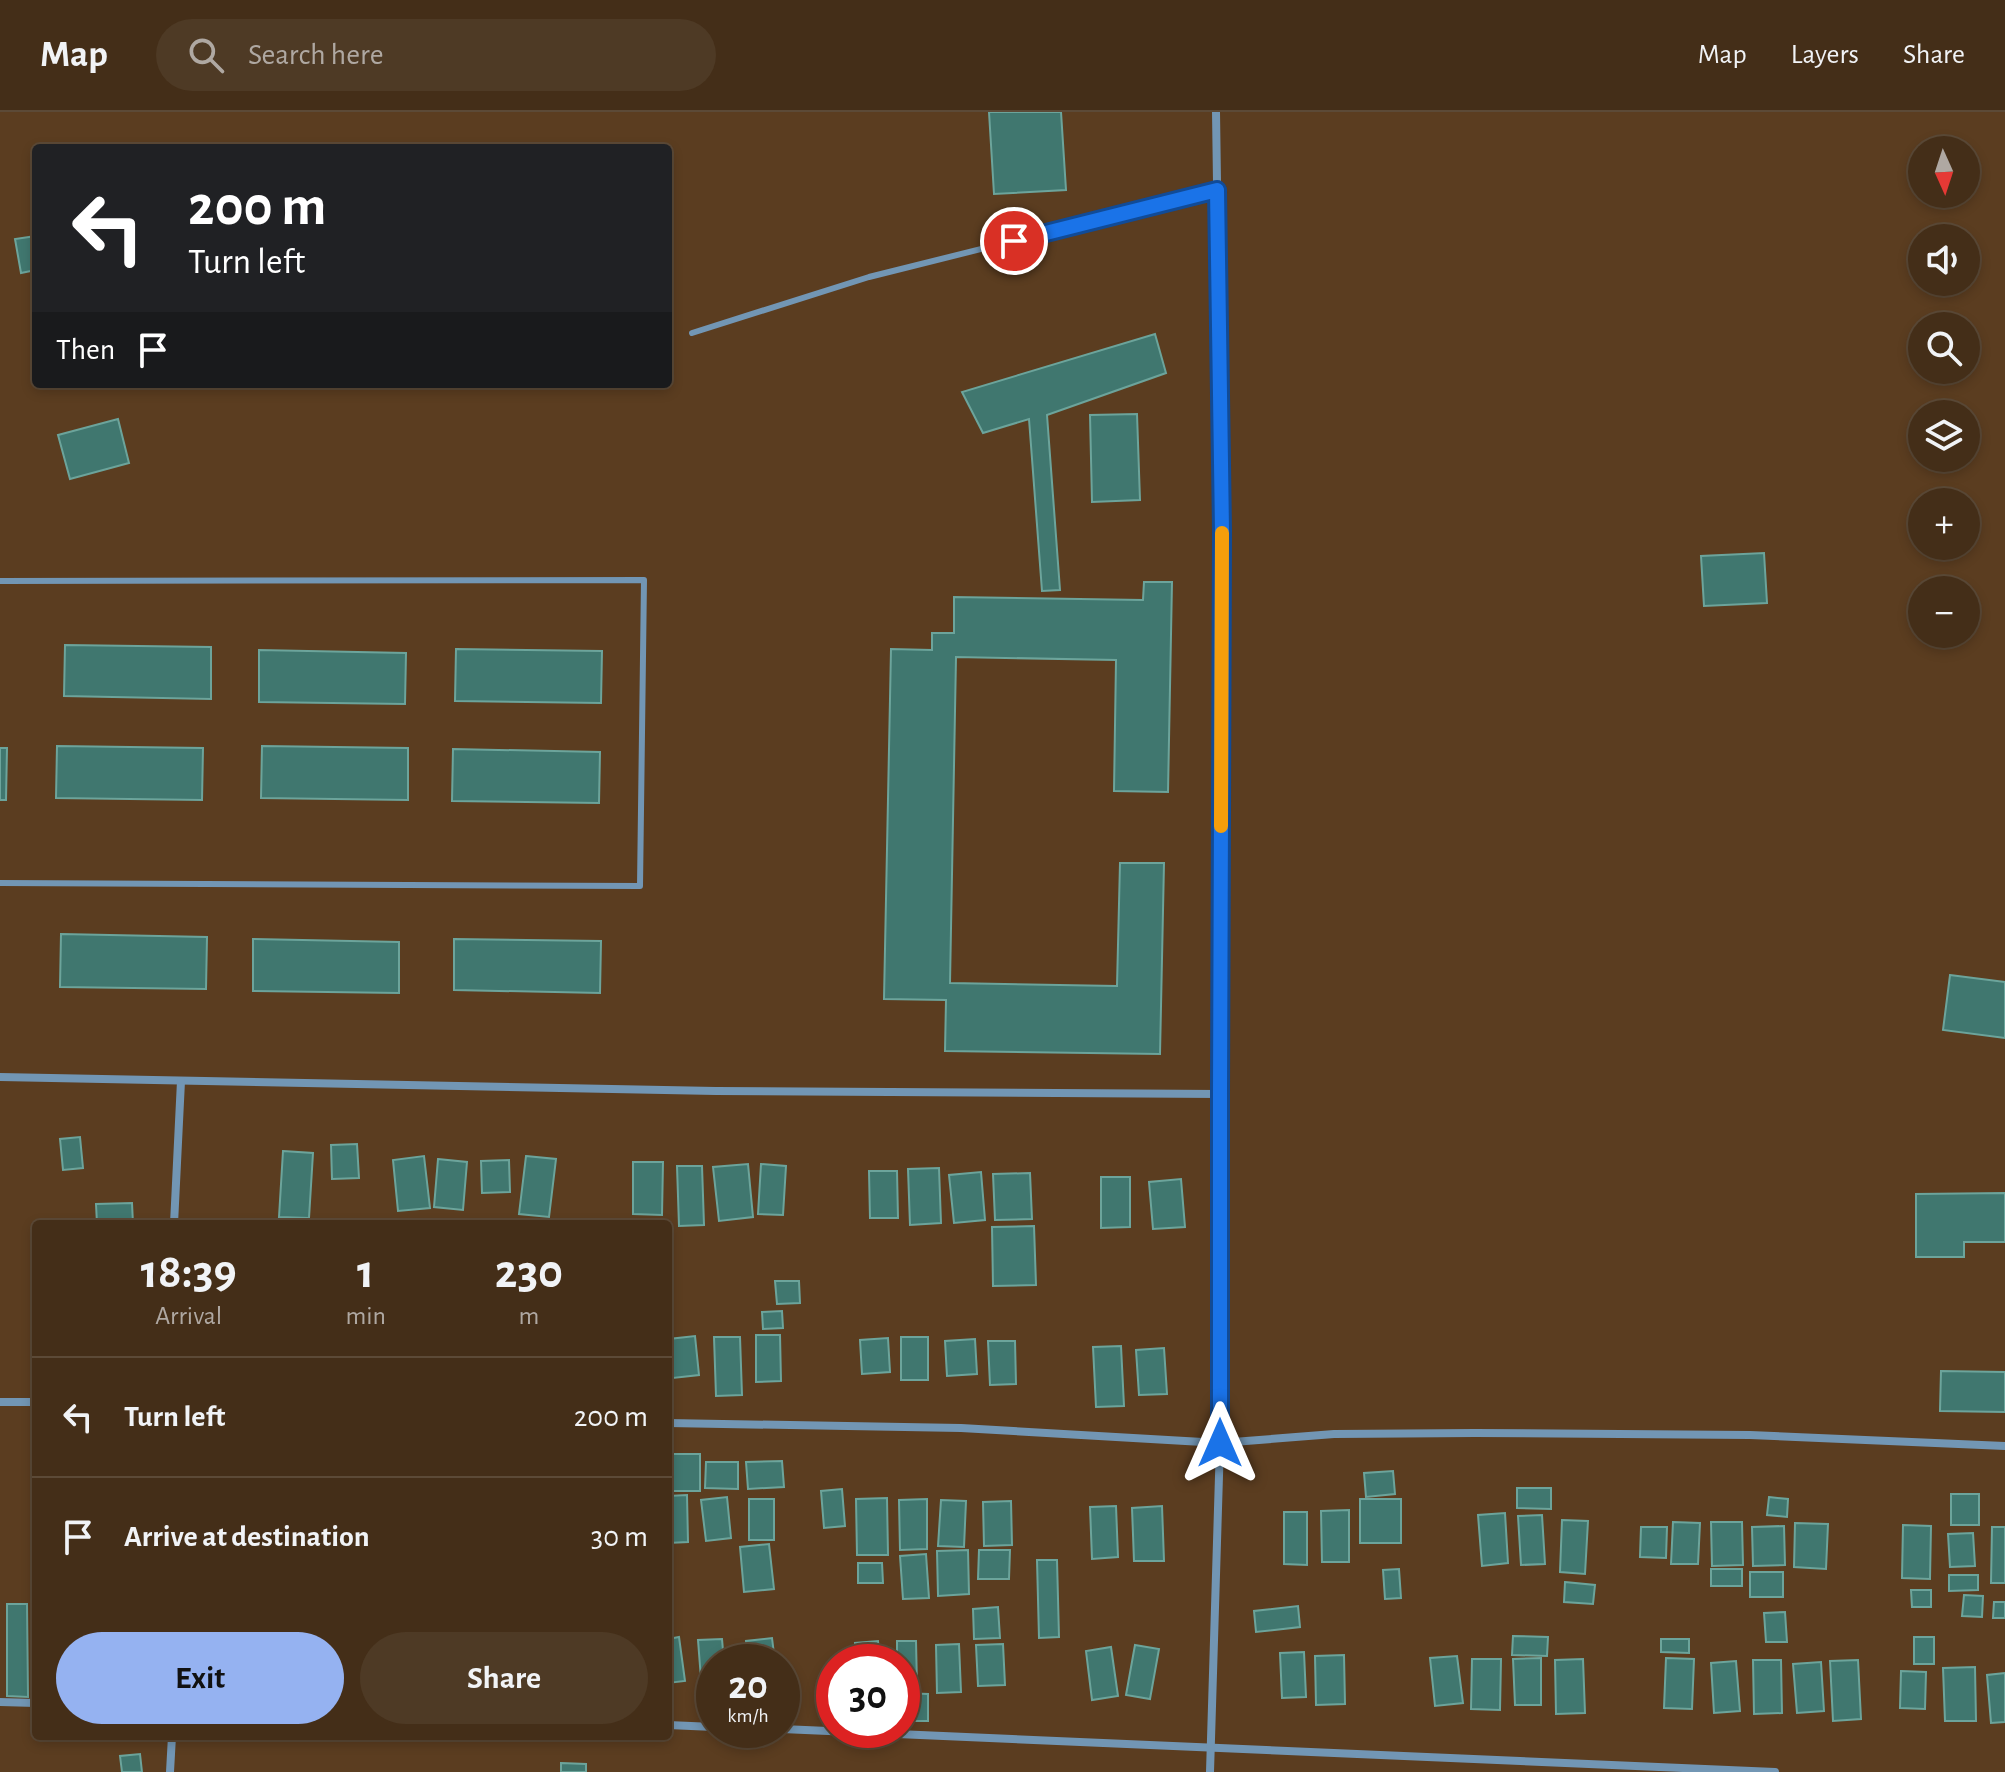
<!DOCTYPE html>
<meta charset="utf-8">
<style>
:root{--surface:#442e18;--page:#4e3a25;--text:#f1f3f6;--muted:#afa8a2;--line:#5c4a37;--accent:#95b2f1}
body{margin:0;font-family:"Alegreya Sans",sans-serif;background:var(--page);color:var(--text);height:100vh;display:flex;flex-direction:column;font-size:30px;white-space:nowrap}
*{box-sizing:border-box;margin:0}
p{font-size:26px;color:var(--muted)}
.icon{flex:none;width:44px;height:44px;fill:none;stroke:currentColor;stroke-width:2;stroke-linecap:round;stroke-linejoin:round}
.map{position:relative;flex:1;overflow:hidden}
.sheet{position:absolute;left:32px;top:1108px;width:640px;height:520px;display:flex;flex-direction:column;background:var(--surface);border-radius:8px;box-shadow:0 4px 12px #0003,0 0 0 2px var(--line)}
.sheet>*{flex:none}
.guide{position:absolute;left:32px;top:32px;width:640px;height:244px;border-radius:8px;box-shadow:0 4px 12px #0003,0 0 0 2px var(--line);background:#202124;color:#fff;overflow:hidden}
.needle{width:52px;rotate:177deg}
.buttons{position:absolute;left:1908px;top:24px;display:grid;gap:16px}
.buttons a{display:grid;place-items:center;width:72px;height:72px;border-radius:50%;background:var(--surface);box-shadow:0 4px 12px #0003,0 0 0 2px var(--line);font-size:40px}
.speed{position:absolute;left:696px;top:1532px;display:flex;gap:16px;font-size:40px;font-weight:700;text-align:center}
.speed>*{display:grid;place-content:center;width:104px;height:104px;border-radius:50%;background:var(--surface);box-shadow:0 4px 12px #0003,0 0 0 2px var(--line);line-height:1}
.speed small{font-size:20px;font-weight:400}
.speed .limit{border:12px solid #d22;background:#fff;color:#111}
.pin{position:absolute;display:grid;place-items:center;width:68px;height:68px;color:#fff;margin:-34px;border:4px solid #fff;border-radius:50%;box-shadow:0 2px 8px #0007}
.me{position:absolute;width:88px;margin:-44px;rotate:0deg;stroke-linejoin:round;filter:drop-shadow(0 0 6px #0008)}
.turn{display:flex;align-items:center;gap:28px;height:168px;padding:0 24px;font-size:36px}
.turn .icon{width:104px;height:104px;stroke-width:2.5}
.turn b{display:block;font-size:56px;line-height:68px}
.then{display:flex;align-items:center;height:76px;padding:0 24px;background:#0003;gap:16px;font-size:30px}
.eta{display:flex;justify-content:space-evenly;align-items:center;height:136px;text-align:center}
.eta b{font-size:48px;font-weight:700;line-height:56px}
.cta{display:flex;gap:16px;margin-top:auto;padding:16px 24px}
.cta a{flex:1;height:92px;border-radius:48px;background:var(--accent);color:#111;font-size:32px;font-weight:700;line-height:92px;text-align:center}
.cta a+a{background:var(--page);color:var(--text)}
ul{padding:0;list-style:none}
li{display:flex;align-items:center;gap:24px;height:120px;padding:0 24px;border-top:2px solid var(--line)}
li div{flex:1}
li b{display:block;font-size:30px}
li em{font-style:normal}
header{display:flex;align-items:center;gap:48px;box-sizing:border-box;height:112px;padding:0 40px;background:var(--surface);border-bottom:2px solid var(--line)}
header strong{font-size:38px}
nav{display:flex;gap:44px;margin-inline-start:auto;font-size:28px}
.search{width:560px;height:72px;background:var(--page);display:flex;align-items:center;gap:20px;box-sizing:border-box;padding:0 28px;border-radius:44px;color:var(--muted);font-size:30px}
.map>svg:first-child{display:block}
</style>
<header>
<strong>Map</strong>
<div class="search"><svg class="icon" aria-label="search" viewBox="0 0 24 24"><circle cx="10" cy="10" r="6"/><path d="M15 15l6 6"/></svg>Search here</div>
<nav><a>Map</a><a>Layers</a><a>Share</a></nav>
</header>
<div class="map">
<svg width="2005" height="1660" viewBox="0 0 2005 1660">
<rect width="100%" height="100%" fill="#5b3d20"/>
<!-- building -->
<g fill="#40776f" stroke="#6ca49b" stroke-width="2">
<path d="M989,0H1061L1066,78L994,82Z"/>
<path d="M36,124V158L21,161L15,127Z"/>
<path d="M1155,222L1166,261L1047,303L1060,478L1042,479L1029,307L983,321L962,280Z"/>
<path d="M1137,302L1140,388L1092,390L1090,303Z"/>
<path d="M118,307L129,351L70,367L58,323Z"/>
<path d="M1764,441L1767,491L1704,494L1701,444Z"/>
<path d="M1144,470H1172L1168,680L1114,679L1116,548L956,545L950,871L1117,874L1120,751H1164L1160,942L945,939L946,888L884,887L891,537L932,538V521H954V485L1143,488Z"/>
<path d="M65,533L211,535V587L64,584Z"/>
<path d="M456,537L602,539L601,591L455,589Z"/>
<path d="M259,538L406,541L405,592L259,590Z"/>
<path d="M57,634L203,636L202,688L56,686Z"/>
<path d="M262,634L408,636V688L261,686Z"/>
<path d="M0,636H7L6,688H0Z"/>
<path d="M453,637L600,640L599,691L452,689Z"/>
<path d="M61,822L207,825L206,877L60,875Z"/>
<path d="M253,827L399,830V881L253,879Z"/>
<path d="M454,827L601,829L600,881L454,878Z"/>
<path d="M1950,863L2005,870V926L1943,918Z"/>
<path d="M80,1025L83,1056L63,1058L60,1027Z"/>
<path d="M357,1032L359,1066L332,1067L331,1033Z"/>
<path d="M283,1039L313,1041L309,1106L279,1105Z"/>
<path d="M424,1044L430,1096L398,1099L393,1048Z"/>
<path d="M526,1044L556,1047L549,1105L519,1102Z"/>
<path d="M438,1047L467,1050L463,1098L434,1095Z"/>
<path d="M509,1048L510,1080L482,1081L481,1049Z"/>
<path d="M633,1050H663L662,1103L633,1102Z"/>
<path d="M748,1052L753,1105L719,1109L713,1055Z"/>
<path d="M761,1052L786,1054L783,1103L758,1102Z"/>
<path d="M677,1054H702L704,1113L679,1114Z"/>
<path d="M939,1056L941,1111L910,1113L908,1057Z"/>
<path d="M869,1059H897L898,1106H870Z"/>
<path d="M981,1060L985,1108L954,1111L949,1063Z"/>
<path d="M1030,1061L1032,1107L995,1108L993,1062Z"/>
<path d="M1101,1065H1130V1115L1101,1116Z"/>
<path d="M1181,1067L1185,1115L1153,1117L1149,1070Z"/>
<path d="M2005,1081V1130H1964V1145H1916V1082Z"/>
<path d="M132,1091L133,1112H97L96,1092Z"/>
<path d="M1034,1114L1036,1173L993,1174L992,1115Z"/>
<path d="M775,1169H799L800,1191L777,1192Z"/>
<path d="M782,1199L783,1216L763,1217L762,1200Z"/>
<path d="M756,1223H780L781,1269L756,1270Z"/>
<path d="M695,1224L699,1263L673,1266L669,1227Z"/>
<path d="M714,1225H740L742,1283L716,1284Z"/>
<rect x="901" y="1225" width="27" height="43"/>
<path d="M888,1226L890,1260L862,1262L860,1228Z"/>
<path d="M975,1227L977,1262L947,1264L945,1229Z"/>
<path d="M988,1229H1015L1016,1272L990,1273Z"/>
<path d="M1121,1234L1124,1294L1096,1295L1093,1235Z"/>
<path d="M1164,1236L1167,1282L1139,1283L1136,1238Z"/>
<path d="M1941,1259L2005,1260V1300L1940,1299Z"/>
<rect x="668" y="1342" width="32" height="37"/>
<path d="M782,1349L784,1375L748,1377L746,1350Z"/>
<path d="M706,1350H738V1377L705,1376Z"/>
<path d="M1393,1359L1395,1382L1366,1385L1364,1361Z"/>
<path d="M1517,1376H1551V1397L1517,1396Z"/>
<path d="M842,1377L845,1414L824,1416L821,1379Z"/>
<rect x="1951" y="1382" width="28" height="31"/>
<path d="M687,1383L688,1430L668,1431V1384Z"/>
<path d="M727,1385L731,1426L706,1429L701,1388Z"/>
<path d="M1769,1385L1788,1387L1787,1405L1767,1403Z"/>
<path d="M887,1386L888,1443H857L856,1387Z"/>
<rect x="749" y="1387" width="25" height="41"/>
<path d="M927,1387V1437L900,1438L899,1388Z"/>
<rect x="1360" y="1387" width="41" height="44"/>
<path d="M941,1388L966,1389L964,1435L938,1434Z"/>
<path d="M1011,1389L1012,1433L984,1434L983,1390Z"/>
<path d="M1116,1394L1118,1445L1092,1447L1090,1395Z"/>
<path d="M1162,1394L1164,1449H1134L1132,1396Z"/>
<path d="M1349,1398V1450H1322L1321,1399Z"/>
<path d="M1284,1400H1307V1453L1284,1452Z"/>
<path d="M1505,1401L1508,1451L1482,1454L1478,1403Z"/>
<path d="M1542,1403L1545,1452L1521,1453L1518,1404Z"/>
<path d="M1562,1408L1588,1409L1585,1462L1560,1460Z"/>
<path d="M1673,1410L1700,1411L1698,1452H1671Z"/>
<path d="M1711,1410H1742L1743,1453L1712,1454Z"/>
<path d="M1795,1411L1828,1412L1826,1457L1794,1455Z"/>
<path d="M1903,1413L1931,1414L1930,1467L1902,1466Z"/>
<path d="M1784,1414L1785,1453L1753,1454L1752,1415Z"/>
<path d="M1641,1415H1667L1666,1446L1640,1445Z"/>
<path d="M1992,1415H2005V1471H1991Z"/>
<path d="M1973,1421L1975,1454L1950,1455L1948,1422Z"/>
<path d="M769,1432L774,1477L744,1480L740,1435Z"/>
<path d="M968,1438L969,1482L938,1484L937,1439Z"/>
<path d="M979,1438H1010L1009,1467H978Z"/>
<path d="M926,1442L929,1486L903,1487L900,1444Z"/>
<path d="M1037,1448H1057L1059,1525L1039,1526Z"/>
<path d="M858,1451H882L883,1471H858Z"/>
<path d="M1399,1457L1401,1486L1385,1487L1383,1458Z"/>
<rect x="1711" y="1457" width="31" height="17"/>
<rect x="1750" y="1460" width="33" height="25"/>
<path d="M1949,1463H1978V1478L1949,1479Z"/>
<path d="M1565,1470L1595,1473L1593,1492L1564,1490Z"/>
<path d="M1911,1478H1931V1495H1912Z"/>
<path d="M1964,1483L1983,1484L1982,1505L1962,1504Z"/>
<path d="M1994,1490H2005V1506H1993Z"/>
<path d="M7,1492H27L28,1585L7,1584Z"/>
<path d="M1298,1494L1300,1515L1256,1520L1254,1499Z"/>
<path d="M998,1495L1000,1526L974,1527L973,1497Z"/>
<path d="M1785,1500L1787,1530H1766L1764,1501Z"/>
<path d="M1513,1524L1548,1525L1547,1544L1512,1543Z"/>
<path d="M679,1525L685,1569L668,1571V1527Z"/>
<rect x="1914" y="1525" width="20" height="27"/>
<path d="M772,1526L775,1550H748L746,1529Z"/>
<path d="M722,1527L724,1550H714V1579L702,1580L698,1528Z"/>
<path d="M1661,1527H1689V1541L1661,1540Z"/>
<path d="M878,1529L880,1550H856L855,1531Z"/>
<path d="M897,1529H916L917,1574H902V1550H897Z"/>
<path d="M959,1532L961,1580L937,1581L936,1533Z"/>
<path d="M1003,1532L1005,1573L978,1574L976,1533Z"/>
<path d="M1135,1533L1159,1537L1150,1587L1126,1583Z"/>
<path d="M1111,1535L1118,1584L1092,1588L1086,1539Z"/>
<path d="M1304,1540L1306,1585L1282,1586L1280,1541Z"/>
<path d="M1344,1543L1345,1592L1316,1593L1315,1544Z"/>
<path d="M1457,1544L1463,1591L1435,1594L1430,1546Z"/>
<path d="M1541,1546V1593H1515L1513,1547Z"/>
<path d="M1666,1546L1694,1547L1692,1597L1664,1596Z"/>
<path d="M1472,1547H1501L1500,1598L1471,1597Z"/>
<path d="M1583,1547L1585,1601L1556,1602L1555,1548Z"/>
<path d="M1753,1548H1781L1782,1601L1754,1602Z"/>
<path d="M1858,1548L1861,1607L1833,1609L1830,1549Z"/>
<path d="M1736,1549L1740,1599L1714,1601L1711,1551Z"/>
<path d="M1821,1550L1824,1599L1797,1601L1793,1552Z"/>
<path d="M1975,1555L1976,1609H1945L1943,1556Z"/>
<path d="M1901,1559L1926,1560L1925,1597L1900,1596Z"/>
<path d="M2005,1561V1610L1991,1611L1987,1563Z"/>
<path d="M902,1581L928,1582V1609H902Z"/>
<path d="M140,1642L142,1660H122L120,1644Z"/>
<path d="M561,1651L586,1652V1660H561Z"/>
</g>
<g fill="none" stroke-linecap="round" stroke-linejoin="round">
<!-- lane -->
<g stroke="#7296b4" stroke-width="6">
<path d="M692,221L869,165L1217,78"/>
<path d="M0,469L644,468L640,774L0,771"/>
</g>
<!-- street -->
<g stroke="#7296b4" stroke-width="8">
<path d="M0,965L716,979L1220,982"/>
<path d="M174,1112L181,969"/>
<path d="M0,1290H36"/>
<path d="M668,1311L961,1316L1220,1331L1334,1322L1475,1321L1750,1323L2005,1334"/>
<path d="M0,1590L36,1591"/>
<path d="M668,1613L714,1615"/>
<path d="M782,1617L1775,1660"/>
<path d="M170,1660L172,1624"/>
<path d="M1210,1660L1220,1331L1222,419L1216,0"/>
</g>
</g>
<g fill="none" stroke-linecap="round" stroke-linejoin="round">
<!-- route casing -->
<g stroke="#114b97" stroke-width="20">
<path id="route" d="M1014,129L1217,78L1222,419L1220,982V1331"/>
</g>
<!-- route -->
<use href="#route" stroke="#1a73e8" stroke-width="14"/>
<!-- slow -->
<path stroke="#f59e0b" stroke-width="14" d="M1221,714L1222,421"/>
</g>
</svg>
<div class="buttons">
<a><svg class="needle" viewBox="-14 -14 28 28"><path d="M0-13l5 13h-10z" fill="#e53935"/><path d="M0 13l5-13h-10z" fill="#afa8a2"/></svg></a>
<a><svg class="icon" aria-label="sound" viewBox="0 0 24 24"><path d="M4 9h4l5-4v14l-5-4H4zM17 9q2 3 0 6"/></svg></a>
<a><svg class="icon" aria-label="search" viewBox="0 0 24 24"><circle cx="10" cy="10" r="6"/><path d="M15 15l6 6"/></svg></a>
<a><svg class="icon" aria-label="layers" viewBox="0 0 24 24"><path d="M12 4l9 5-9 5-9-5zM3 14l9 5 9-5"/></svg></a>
<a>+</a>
<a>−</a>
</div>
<div class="speed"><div>20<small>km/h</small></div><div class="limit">30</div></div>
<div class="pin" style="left:1014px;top:129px;background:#d93025"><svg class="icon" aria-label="arrive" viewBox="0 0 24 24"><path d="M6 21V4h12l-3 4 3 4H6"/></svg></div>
<svg class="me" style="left:1220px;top:1331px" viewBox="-20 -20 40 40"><path d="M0-17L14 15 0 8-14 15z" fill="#1a73e8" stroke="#fff" stroke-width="4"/></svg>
<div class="guide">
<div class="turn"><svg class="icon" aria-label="left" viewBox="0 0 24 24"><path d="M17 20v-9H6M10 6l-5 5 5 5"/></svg><div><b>200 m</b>Turn left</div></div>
<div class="then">Then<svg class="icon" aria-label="arrive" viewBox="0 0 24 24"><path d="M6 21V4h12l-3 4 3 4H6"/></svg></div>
</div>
<section class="sheet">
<div class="eta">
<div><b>18:39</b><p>Arrival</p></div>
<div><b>1</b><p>min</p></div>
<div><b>230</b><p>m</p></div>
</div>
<ul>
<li><svg class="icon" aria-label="left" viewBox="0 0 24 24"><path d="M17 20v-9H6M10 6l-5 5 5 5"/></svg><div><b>Turn left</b></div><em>200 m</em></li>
<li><svg class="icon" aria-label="arrive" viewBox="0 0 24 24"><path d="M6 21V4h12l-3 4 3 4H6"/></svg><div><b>Arrive at destination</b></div><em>30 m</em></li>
</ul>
<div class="cta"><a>Exit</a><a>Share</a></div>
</section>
</div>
